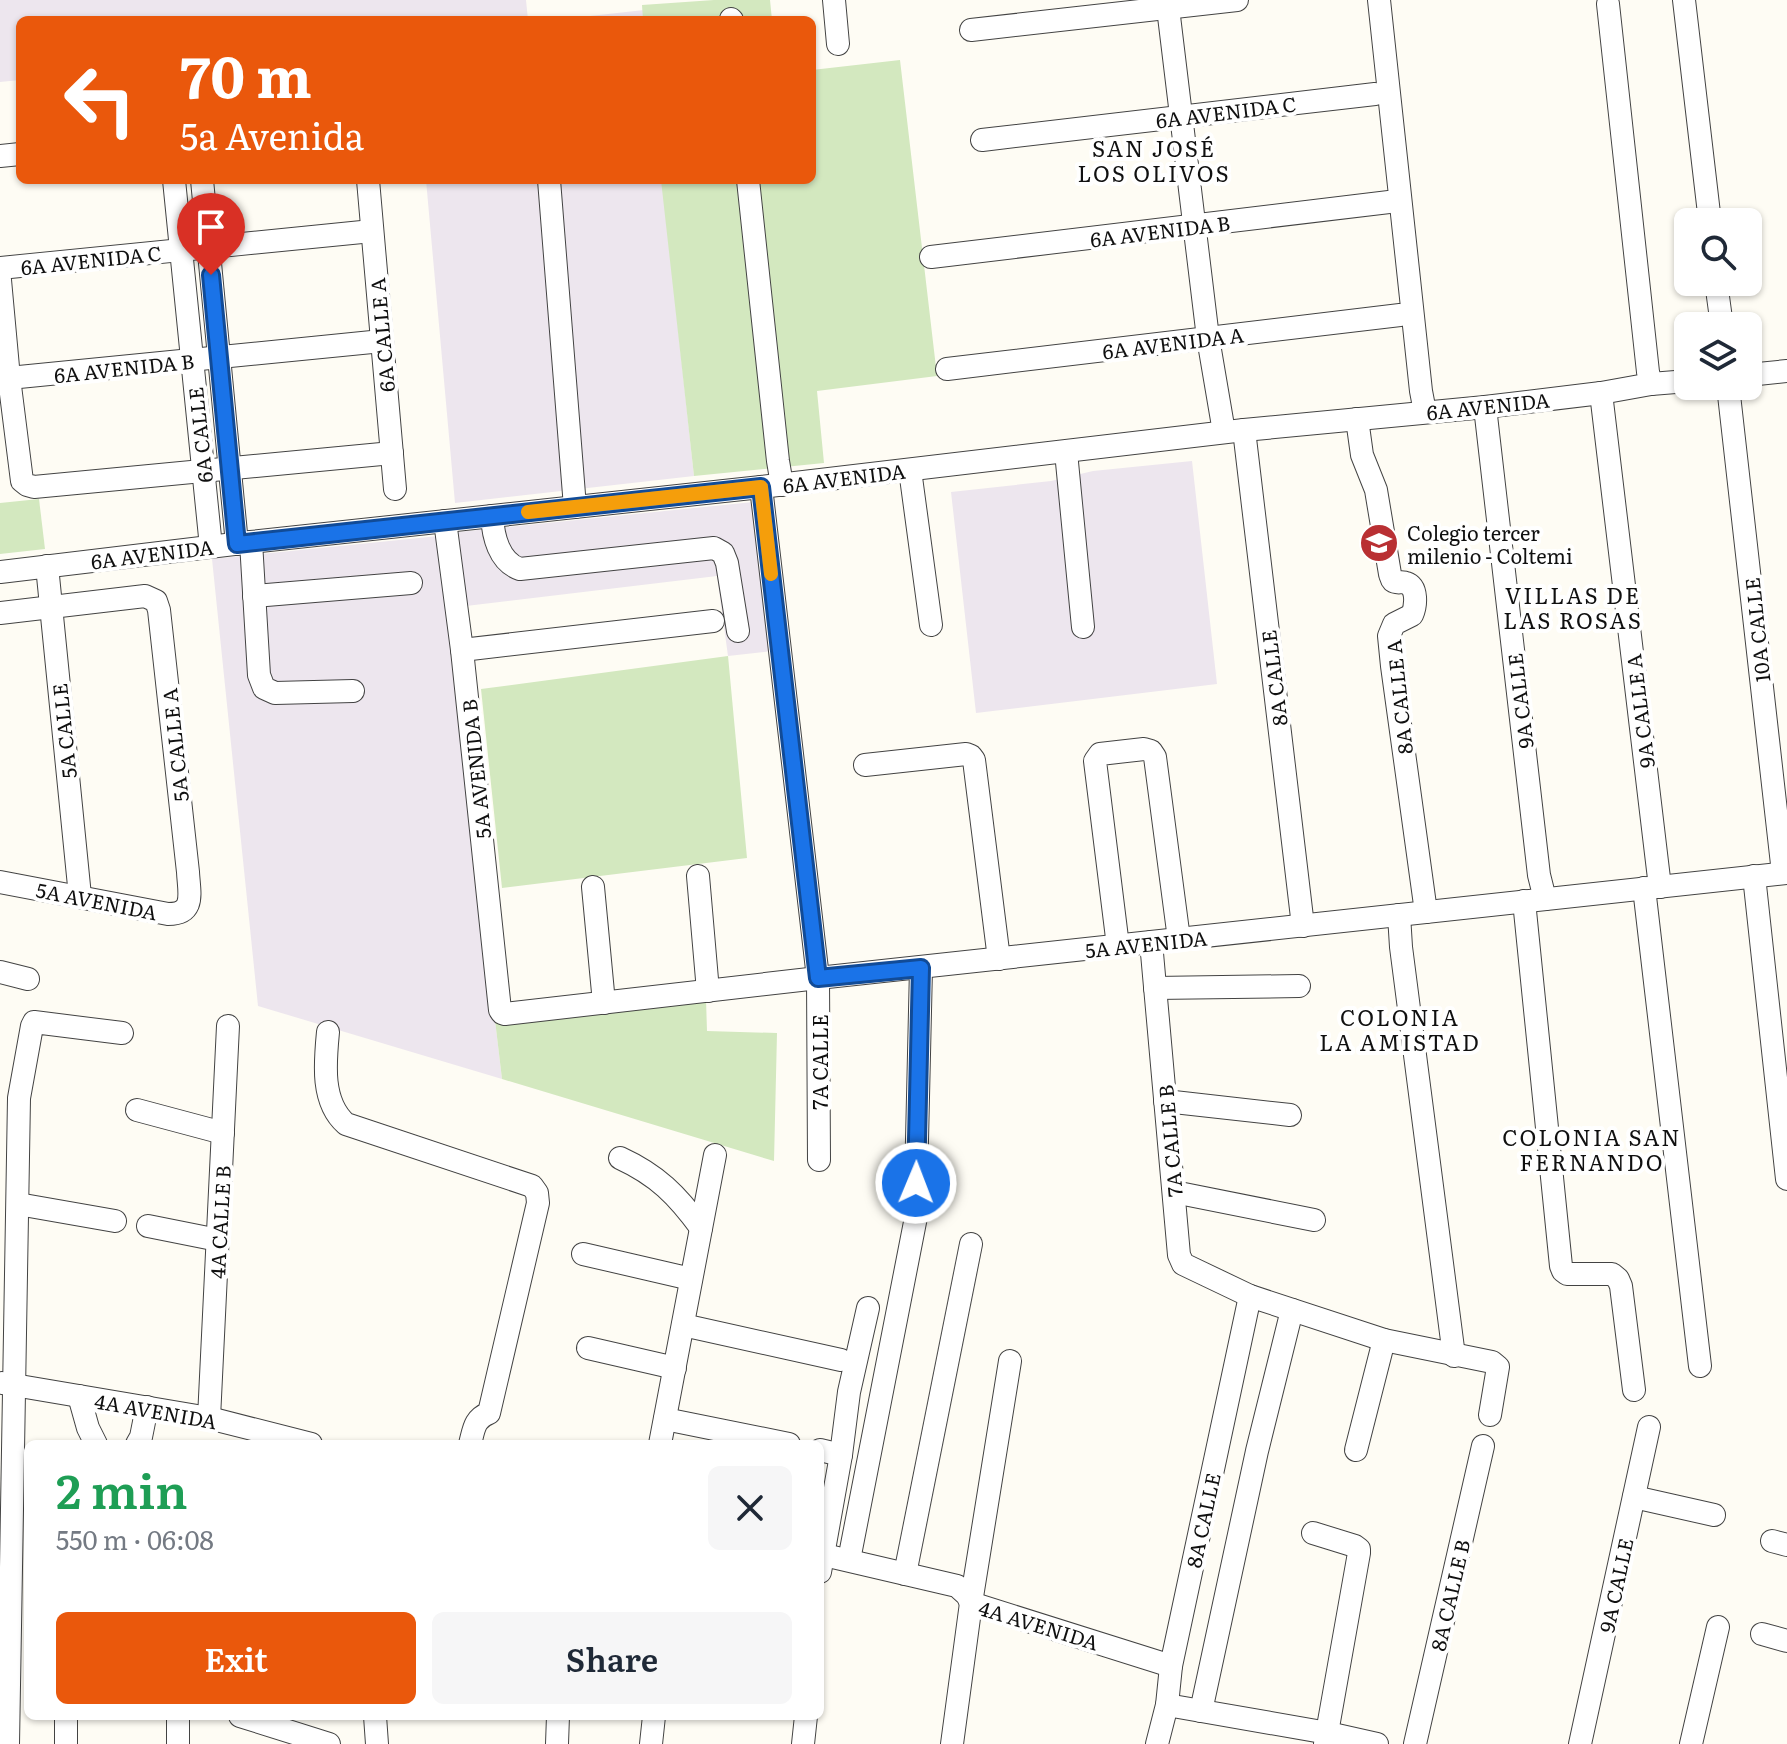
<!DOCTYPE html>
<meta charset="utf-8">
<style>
:root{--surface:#fff;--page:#f6f6f7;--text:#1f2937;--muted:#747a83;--accent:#ea580c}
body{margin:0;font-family:Literata,serif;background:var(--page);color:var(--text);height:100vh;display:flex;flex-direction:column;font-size:30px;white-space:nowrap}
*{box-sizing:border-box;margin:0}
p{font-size:26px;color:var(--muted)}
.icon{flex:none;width:44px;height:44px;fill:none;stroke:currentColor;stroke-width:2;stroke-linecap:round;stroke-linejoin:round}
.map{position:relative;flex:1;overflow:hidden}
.panel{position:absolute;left:24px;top:1440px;width:800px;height:280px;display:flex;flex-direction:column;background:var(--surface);border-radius:12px;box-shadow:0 2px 6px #0004}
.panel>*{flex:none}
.guide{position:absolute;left:16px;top:16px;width:800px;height:168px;border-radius:12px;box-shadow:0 2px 6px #0004;background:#ea580c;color:#fff;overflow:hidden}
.fabs{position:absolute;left:1674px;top:208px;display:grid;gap:16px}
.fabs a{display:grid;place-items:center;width:88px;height:88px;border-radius:12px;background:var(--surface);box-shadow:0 2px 6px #0004;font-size:40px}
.pin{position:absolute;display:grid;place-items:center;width:68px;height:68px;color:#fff;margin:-82px -34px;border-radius:50% 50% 50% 0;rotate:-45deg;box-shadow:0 0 8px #0007}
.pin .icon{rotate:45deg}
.me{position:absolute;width:88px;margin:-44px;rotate:1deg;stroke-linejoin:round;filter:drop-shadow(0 0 6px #0008)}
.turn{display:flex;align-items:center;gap:28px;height:168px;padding:0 32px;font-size:36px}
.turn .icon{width:104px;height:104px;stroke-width:2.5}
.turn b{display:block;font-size:56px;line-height:68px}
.round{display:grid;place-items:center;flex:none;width:84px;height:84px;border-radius:12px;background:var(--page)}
.summary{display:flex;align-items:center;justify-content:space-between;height:136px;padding:0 32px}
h1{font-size:48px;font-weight:600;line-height:60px;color:#1e9e55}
.action{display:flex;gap:16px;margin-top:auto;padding:16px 32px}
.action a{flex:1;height:92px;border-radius:12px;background:var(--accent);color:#fff;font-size:32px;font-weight:600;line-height:92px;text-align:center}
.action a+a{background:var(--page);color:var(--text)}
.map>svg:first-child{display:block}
</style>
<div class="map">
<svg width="1787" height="1744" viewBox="0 0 1787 1744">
<rect width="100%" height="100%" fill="#fefcf4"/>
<!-- industrial -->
<g fill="#ede6ee">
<path d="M0,0H526L528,20H20V80L0,82Z"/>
<path d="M644,10L645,20H554Z"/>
<path d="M426,180H662L694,476L455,503Z"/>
<path d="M1192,461L1217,684L976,713L951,492L1051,481L1093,471Z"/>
<path d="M753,502L772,651L728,656L717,576L466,606L458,532Z"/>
<path d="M438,536L502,1079L258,1006L212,559Z"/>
</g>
<!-- green -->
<g fill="#d3e8bf">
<path d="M714,0H770L772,20H643L642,5Z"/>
<path d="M900,60L937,376L817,391L824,463L694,476L661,180H812V70Z"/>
<path d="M39,499L45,549L0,554V503Z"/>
<path d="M728,656L747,858L502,888L481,689Z"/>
<path d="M706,999L707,1031L777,1033L774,1161L502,1079L495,1020Z"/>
</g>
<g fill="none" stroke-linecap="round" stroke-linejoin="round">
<!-- minor casing -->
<g stroke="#434343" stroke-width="24">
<g id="minor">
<path d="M834,0L838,44"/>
<path d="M1379,0L1421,391L1425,412"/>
<path d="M1684,0L1710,222"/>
<path d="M1608,4L1648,372L1651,384"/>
<path d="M1168,8L1208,338L1224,432"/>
<path d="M731,19L732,20"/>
<path d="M971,30L1237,0"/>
<path d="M982,140L1375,94"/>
<path d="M0,156L20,154"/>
<path d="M174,180L211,547"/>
<path d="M202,180L237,544"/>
<path d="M368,180L395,489"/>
<path d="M549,180L575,507"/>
<path d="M748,180L778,461L782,485"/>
<path d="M931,257L1389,202"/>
<path d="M0,268L372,231"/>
<path d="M0,280L9,378L22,481L27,485L34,487L392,453"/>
<path d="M1716,282L1722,326"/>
<path d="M947,369L1400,315"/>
<path d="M1748,375L1787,371"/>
<path d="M9,378L382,341"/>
<path d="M1728,386L1783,873"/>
<path d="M1601,393L1660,887"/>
<path d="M1485,407L1539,875L1545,899"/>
<path d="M1357,419L1362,455L1376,490L1390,574C1391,577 1391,579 1393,581C1397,584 1402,581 1406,583C1418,587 1416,606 1412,615L1394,624L1389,636L1392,666L1426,912"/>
<path d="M1244,430L1303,926"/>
<path d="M1066,452L1083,627"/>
<path d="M910,470L931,625"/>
<path d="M761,487L818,978L819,1160"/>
<path d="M492,516C493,536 499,562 520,569L714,548L723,553L727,563L738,631"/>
<path d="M445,521L462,650L500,1010L502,1013L505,1014L818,978L1787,873"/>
<path d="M251,542L259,675L264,688L275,693L353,691"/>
<path d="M47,566L80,896"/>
<path d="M0,572L251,542L761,487L1244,430L1485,407L1601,393L1651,384L1688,381"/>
<path d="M254,596L411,583"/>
<path d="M0,613L145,596L156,601L159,610L188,872C189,893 196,914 168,914L0,882"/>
<path d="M462,650L713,621"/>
<path d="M865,765L966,754L971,756L974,760L999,959"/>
<path d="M698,876L708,991"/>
<path d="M1754,876L1787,1179"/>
<path d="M593,887L604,1003"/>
<path d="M1644,888L1700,1366"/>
<path d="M1524,901L1561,1266L1563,1271L1567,1274H1612L1618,1279L1621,1286L1634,1390"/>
<path d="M1399,915L1401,947L1454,1356"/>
<path d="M1151,942L1179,1255L1183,1264L1250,1296L1384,1340L1492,1362L1498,1367L1490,1415"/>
<path d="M1118,946L1095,761L1100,754L1144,749L1151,751L1155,757L1179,939"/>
<path d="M0,972L28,979"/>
<path d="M1155,988L1299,986"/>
<path d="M328,1032C325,1063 321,1102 346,1124L532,1186L537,1193L538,1203L489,1413C474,1419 474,1429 470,1444"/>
<path d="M1165,1101L1290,1115"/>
<path d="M137,1110L223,1133"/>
<path d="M620,1158C657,1175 677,1195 701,1228"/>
<path d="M916,1183L921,968"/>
<path d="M1174,1192L1314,1220"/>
<path d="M18,1204L115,1221"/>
<path d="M148,1226L218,1240"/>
<path d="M583,1254L691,1279"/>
<path d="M683,1325L841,1360"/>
<path d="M588,1348L675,1368"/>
<path d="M2,1383L209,1418L311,1444"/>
<path d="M79,1396L88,1428L96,1444"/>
<path d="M209,1418L228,1026"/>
<path d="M665,1419L789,1444"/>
<path d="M137,1444L141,1437L147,1407"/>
<path d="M660,1444L715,1155"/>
<path d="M820,1450L841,1455"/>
<path d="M1356,1450L1384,1340"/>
<path d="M1634,1497L1714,1515"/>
<path d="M1313,1533L1355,1546L1359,1549V1553L1325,1744"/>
<path d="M1772,1541L1787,1545"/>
<path d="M820,1554L957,1586L967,1595L971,1603L1171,1666"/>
<path d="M849,1560L916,1217"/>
<path d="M820,1572L841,1455L849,1392L868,1308"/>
<path d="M905,1574L971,1244"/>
<path d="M1762,1634L1787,1641"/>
<path d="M1167,1705L1328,1733L1377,1744"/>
<path d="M1201,1711L1257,1451L1292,1310"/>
<path d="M178,1716V1744"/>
<path d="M240,1716L329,1744"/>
<path d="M375,1716L377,1744"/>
<path d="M8,1744L19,1098L32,1026L34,1022L122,1033"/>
<path d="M66,1744V1716"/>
<path d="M557,1744L558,1716"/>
<path d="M651,1744L654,1716"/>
<path d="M803,1744L806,1716"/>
<path d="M952,1744L971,1603L1010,1361"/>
<path d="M1157,1744L1167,1705L1171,1666L1250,1296"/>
<path d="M1415,1744L1483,1446"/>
<path d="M1580,1744L1649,1427"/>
<path d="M1691,1744L1718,1627"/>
</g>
</g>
<!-- minor -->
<use href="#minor" stroke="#fff" stroke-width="22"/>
</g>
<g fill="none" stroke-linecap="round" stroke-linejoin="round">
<!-- route casing -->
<g stroke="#114b97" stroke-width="20">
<path id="route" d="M211,275L237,544L761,487L818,978L921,968L916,1183"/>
</g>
<!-- route -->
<use href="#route" stroke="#1a73e8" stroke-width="14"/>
<!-- slow -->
<path stroke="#f59e0b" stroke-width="14" d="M528,512L761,487L771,574"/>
</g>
<!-- icons -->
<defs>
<g id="school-disc" transform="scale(2)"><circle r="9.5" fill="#b93033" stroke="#fff"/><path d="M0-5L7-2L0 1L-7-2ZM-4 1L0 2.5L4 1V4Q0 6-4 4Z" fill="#fff"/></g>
</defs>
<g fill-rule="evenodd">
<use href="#school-disc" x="1379" y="543"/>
</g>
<g text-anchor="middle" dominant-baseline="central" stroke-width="8" stroke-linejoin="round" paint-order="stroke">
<!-- street labels -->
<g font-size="20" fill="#101010" stroke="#fff">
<text transform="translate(1226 111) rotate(-7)">6A AVENIDA C</text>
<text transform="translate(1160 230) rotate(-7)">6A AVENIDA B</text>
<text transform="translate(91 259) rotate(-6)">6A AVENIDA C</text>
<text transform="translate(381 335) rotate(-95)">6A CALLE A</text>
<text transform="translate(1173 342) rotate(-7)">6A AVENIDA A</text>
<text transform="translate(124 367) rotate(-6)">6A AVENIDA B</text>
<text transform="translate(1488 405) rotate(-6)">6A AVENIDA</text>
<text transform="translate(199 435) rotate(-96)">6A CALLE</text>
<text transform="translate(844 477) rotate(-7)">6A AVENIDA</text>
<text transform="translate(152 553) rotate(-7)">6A AVENIDA</text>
<text transform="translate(1756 630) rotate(-96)">10A CALLE</text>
<text transform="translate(1273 678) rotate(-97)">8A CALLE</text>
<text transform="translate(1398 697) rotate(-96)">8A CALLE A</text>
<text transform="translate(1519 701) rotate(-97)">9A CALLE</text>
<text transform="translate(1639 711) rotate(-97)">9A CALLE A</text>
<text transform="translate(63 731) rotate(-96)">5A CALLE</text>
<text transform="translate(174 745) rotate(-96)">5A CALLE A</text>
<text transform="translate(475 769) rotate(-96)">5A AVENIDA B</text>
<text transform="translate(97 900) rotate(11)">5A AVENIDA</text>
<text transform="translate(1146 943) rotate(-6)">5A AVENIDA</text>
<text transform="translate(819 1062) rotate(-90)">7A CALLE</text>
<text transform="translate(1169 1141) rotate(-95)">7A CALLE B</text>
<text transform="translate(219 1222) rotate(-87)">4A CALLE B</text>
<text transform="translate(156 1410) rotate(10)">4A AVENIDA</text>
<text transform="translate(1202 1520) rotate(-78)">8A CALLE</text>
<text transform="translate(1615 1585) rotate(-78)">9A CALLE</text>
<text transform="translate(1449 1595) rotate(-77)">8A CALLE B</text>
<text transform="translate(1039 1624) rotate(17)">4A AVENIDA</text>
</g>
<!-- poi labels -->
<g font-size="20" fill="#101010" stroke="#fff" text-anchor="start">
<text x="1407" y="532">Colegio tercer<tspan x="1407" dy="23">milenio - Coltemi</tspan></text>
</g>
<!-- neighbourhood labels -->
<g font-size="22" letter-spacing="2" fill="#101010" stroke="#fff">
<text x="1154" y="147">SAN JOSÉ<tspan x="1154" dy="25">LOS OLIVOS</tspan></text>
<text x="1573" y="594">VILLAS DE<tspan x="1573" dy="25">LAS ROSAS</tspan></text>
<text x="1400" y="1016">COLONIA<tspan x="1400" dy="25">LA AMISTAD</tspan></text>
<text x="1592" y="1136">COLONIA SAN<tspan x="1592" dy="25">FERNANDO</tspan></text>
</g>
</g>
</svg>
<div class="fabs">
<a><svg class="icon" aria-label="search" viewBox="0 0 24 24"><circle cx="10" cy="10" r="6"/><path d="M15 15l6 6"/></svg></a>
<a><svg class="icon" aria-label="layers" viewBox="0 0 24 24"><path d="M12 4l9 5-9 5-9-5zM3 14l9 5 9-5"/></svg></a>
</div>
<div class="pin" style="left:211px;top:275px;background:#d93025"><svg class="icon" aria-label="arrive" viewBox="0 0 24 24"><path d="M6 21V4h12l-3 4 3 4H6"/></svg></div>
<svg class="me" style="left:916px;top:1183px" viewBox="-20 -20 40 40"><circle r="17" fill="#1a73e8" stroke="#fff" stroke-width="3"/><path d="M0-11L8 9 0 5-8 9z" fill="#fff"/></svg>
<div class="guide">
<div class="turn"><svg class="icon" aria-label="left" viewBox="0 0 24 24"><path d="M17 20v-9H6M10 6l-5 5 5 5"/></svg><div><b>70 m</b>5a Avenida</div></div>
</div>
<section class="panel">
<div class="summary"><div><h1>2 min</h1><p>550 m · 06:08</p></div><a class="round"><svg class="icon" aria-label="close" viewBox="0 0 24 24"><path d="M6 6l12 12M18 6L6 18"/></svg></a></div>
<div class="action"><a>Exit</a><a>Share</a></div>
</section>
</div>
